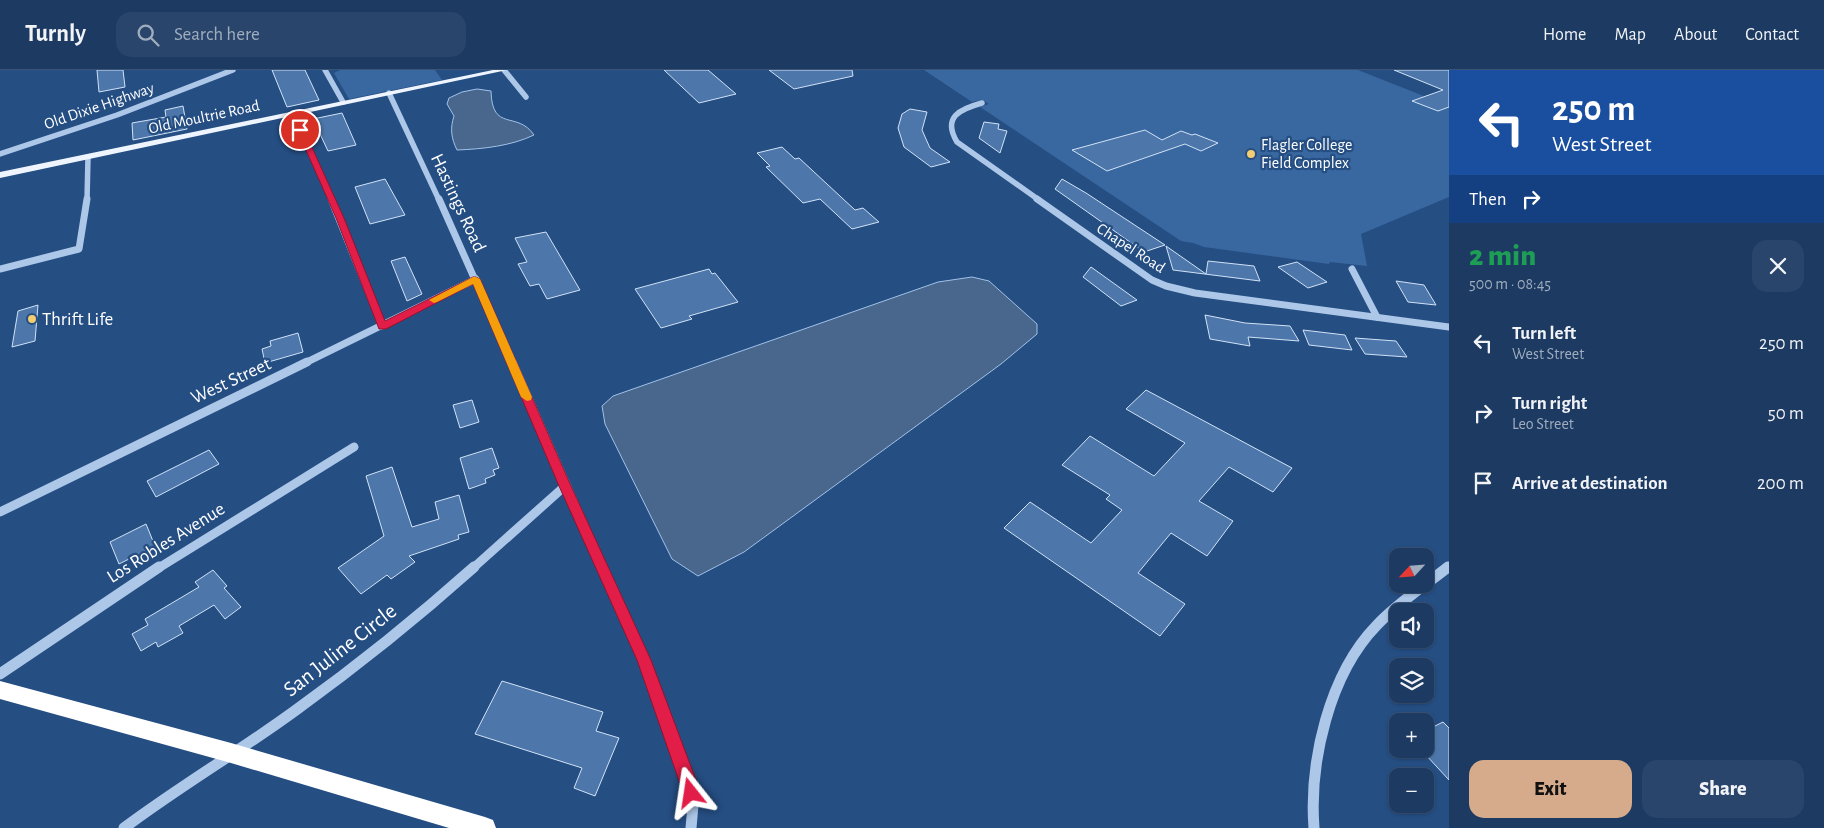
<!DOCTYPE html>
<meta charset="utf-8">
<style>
:root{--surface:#1c3a62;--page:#29456b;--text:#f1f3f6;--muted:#a0adbe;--line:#3a5477;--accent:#d6ab8b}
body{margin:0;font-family:"Alegreya Sans",sans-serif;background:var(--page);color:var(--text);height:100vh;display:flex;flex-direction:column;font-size:19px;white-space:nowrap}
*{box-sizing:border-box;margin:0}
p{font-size:16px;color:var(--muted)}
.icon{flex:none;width:28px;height:28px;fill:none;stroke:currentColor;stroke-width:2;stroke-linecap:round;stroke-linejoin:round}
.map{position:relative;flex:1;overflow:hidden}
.side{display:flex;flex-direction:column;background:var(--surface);width:375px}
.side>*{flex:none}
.top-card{background:#1a4fa0;color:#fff;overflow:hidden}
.needle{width:32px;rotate:244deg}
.tools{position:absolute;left:1389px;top:478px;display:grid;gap:10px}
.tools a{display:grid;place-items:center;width:45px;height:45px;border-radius:10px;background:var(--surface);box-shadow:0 1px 4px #0004,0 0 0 1px var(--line);font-size:25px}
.pin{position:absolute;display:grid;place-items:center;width:42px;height:42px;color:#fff;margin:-21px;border:2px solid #fff;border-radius:50%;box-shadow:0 1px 5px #0007}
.me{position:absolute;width:55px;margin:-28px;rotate:345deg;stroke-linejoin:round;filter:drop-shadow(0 0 4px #0008)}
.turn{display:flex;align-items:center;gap:18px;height:105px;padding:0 20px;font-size:22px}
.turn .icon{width:65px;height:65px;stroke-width:2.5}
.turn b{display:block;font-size:35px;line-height:42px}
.then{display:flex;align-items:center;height:48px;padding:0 20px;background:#0003;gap:10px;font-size:19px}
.round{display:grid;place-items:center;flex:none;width:52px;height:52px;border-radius:15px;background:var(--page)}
.overview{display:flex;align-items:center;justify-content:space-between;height:85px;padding:0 20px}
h1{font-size:30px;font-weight:800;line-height:38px;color:#1e9e55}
.button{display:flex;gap:10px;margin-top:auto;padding:10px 20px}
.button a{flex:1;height:58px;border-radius:15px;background:var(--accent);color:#111;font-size:20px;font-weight:800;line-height:58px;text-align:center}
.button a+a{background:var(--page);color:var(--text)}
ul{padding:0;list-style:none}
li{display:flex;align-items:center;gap:15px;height:70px;padding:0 20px}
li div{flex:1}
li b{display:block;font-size:19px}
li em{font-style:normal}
header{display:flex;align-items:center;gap:30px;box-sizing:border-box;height:70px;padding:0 25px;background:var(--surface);border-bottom:1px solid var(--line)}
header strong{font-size:24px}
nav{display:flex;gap:28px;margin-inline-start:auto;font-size:18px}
.search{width:350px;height:45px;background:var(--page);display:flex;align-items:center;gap:12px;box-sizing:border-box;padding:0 18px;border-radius:15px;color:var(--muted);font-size:19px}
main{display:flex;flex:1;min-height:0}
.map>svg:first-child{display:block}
</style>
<header>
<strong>Turnly</strong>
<div class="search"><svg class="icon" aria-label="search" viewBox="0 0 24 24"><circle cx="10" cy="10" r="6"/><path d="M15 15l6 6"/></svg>Search here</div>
<nav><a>Home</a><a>Map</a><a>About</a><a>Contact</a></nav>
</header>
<main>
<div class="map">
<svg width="1449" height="758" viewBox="0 0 1449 758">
<rect width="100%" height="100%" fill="#254e83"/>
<!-- green -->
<g fill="#3967a0">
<path d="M340,0H435L442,10L349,29L334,3Z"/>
<path d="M924,0H1358L1449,36V127L1361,164L1367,196L1330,192L1329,194L1204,177L1193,173L1181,171L980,37L989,34L982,30L972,32Z"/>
</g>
<!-- water -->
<g fill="#49678d" stroke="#a1c2e8">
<path d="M477,19L491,21C492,63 517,40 534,65C511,76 483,79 457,80C451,68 450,58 454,46L447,34L449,28L462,22Z"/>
<path d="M972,207L989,211L1037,254V264L1001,294L744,482L698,506L672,489L605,354L602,336L613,326L938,212Z"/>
</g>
<!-- building -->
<g fill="#4d77ab" stroke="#d1e2f6">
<path d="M97,0H123L125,17L99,22Z"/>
<path d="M272,0H305L319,30L287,37Z"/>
<path d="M664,0H708L736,24L699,33Z"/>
<path d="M769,0H852L853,6L794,19Z"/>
<path d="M1394,0H1449V37L1438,41L1412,31L1443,20Z"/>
<path d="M183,36L187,59L133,70L132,53L166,47L165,40Z"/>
<path d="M910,39L927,42L922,60L930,78L950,92L931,97L904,77L898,58L902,44Z"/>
<path d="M342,43L356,75L328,81L313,49Z"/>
<path d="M984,52L999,54L998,59L1007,61L1000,83L979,68Z"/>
<path d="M1145,60L1162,70L1181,61L1192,65L1195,64L1218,73L1201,81L1185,74L1107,101L1072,80Z"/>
<path d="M782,77L795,89L799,88L855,140L863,138L879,152L852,159L820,129L803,133L766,97L770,96L757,83Z"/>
<path d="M385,109L405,145L370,154L355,117Z"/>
<path d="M1062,109L1086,123L1165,175L1144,182L1055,119Z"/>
<path d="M546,162L580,220L547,229L539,214L530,216L518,194L527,192L515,168Z"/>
<path d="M1166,176L1206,204L1208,191L1254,196L1260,211L1173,200Z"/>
<path d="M405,187L422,224L407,231L391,191Z"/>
<path d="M1297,192L1327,212L1308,218L1278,197Z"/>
<path d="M1091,197L1137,230L1121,236L1083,207Z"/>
<path d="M709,199L712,204L715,203L738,232L689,246L692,249L661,258L635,219Z"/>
<path d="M1396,211L1424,215L1436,235L1408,232Z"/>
<path d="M38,235L35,271L12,277L18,241Z"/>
<path d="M1205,245L1245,253L1290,256L1299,271L1248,267L1250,276L1210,269Z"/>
<path d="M1303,260L1345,265L1352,280L1309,275Z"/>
<path d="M298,263L303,282L265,293L262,279L271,276L270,271Z"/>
<path d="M1355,268L1396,271L1407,287L1365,284Z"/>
<path d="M1146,320L1292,398L1273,422L1229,397L1199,431L1233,451L1207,486L1171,463L1138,503L1185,534L1160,566L1004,458L1030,432L1091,473L1122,440L1106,429L1110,425L1062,395L1090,366L1154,406L1185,373L1126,339Z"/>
<path d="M472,330L479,352L460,358L453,335Z"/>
<path d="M492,378L499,398L493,400L495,405L485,409L486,413L469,419L460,388Z"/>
<path d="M209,380L219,394L156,427L147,411Z"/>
<path d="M392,397L412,457L439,449L435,432L459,425L469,462L458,465L459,469L409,486L415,492L391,509L387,505L361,524L338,498L384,466L366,406Z"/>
<path d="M146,454L155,476L119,494L110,472Z"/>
<path d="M213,500L227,516L224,518L241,537L225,549L214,535L179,556L183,563L158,577L156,572L141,581L132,564L148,555L145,549L199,517L195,512Z"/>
<path d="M502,611L603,642L596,661L619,668L595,726L574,718L582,698L475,664Z"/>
<path d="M1443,652L1449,658V710L1425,684V661Z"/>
</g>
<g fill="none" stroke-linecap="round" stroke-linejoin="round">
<!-- minor-far3 -->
<g stroke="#adc7e8" stroke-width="5.5">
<path d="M325,0L343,32"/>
<path d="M504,0L526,27"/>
<path d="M389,23L439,130"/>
<path d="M982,33C960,39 942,47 957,72L1039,130"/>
<path d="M294,43L332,130"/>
<path d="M0,84L117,45L233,0"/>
<path d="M87,130L88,87"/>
</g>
<!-- minor-far2 -->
<g stroke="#adc7e8" stroke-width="7">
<path d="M331,129L382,256"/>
<path d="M439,129L512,293"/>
<path d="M1037,129L1152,210L1166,216L1195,223L1449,257"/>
<path d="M0,199L79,179L87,129"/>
<path d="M1352,199L1377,247"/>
<path d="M305,293L476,209"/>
</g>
<!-- minor-far1 -->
<g stroke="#adc7e8" stroke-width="9">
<path d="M512,292L603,499"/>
<path d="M0,442L307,292"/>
<path d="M157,499L354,377"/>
<path d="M472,499L565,416"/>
<path d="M1447,499L1449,497"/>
</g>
<!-- minor -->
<g stroke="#adc7e8" stroke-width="11">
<path d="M602,497L644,590L688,710L693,735L691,758"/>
<path d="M0,604L159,497"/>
<path d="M124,758C180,716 240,681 296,640C357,596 418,547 474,497"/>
<path d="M1314,758C1309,692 1329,604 1377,555C1398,533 1424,516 1448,497"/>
</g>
<!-- major -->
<path fill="#eff5fe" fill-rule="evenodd" d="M493,0H507L0,108V102Z"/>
<!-- highway -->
<path fill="#fff" fill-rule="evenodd" d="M0,611L231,673L485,747L493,750L496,758H449L231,693L0,629Z"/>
</g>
<!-- route -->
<path fill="#e11d48" stroke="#92132f" d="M300,57L304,60L344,148L385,251L473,207H476L480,209L571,416L651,590L696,710L699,723L696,728L691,731L685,728L637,590L559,416L473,214L386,259H379L336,148L297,60Z"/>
<!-- slow -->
<path fill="#f59e0b" d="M473,207H476L480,209L532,327L531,330L527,331L521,327L473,214L437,232L434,233L429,230Z"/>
<!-- markers -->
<g fill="#f2cd71" stroke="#254e83" stroke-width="2">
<circle cx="1251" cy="84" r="5"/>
<circle cx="32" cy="249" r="5"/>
</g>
<g text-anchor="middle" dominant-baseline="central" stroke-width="4.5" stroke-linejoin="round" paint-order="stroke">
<!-- far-street labels -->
<g font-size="16" fill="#fff" stroke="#254e83">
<text transform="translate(99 36) rotate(-19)">Old Dixie Highway</text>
<text transform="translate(204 47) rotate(-12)">Old Moultrie Road</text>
<text transform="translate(1131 178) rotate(33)">Chapel Road</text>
</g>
<!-- far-poi labels -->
<g font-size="16" fill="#fff" stroke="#254e83" text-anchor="start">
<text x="1261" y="75">Flagler College<tspan x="1261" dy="18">Field Complex</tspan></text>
</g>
<!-- street labels -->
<g font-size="19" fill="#fff" stroke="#254e83">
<text transform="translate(458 133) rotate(65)">Hastings Road</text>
<text transform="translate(231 311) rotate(-25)">West Street</text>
<text transform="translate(166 473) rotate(-32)">Los Robles Avenue</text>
</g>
<!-- poi labels -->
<g font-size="19" fill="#fff" stroke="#254e83" text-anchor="start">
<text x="42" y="249">Thrift Life</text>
</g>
<!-- near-street labels -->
<g font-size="22" fill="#fff" stroke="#254e83">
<text transform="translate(340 580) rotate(-38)">San Juline Circle</text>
</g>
</g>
</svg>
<div class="tools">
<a><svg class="needle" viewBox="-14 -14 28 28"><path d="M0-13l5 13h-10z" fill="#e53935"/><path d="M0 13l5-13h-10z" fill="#a0adbe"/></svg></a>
<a><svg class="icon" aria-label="sound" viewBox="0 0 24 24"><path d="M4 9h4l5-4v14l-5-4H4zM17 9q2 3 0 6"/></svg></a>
<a><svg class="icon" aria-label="layers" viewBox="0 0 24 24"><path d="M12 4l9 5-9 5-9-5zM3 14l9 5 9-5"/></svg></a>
<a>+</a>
<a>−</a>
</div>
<div class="pin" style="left:300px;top:60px;background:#d93025"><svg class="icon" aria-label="arrive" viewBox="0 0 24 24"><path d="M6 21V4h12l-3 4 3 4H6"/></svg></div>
<svg class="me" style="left:691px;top:723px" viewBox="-20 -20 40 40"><path d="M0-17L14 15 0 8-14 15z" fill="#e11d48" stroke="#fff" stroke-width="4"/></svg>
</div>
<section class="side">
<div class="top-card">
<div class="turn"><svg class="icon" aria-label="left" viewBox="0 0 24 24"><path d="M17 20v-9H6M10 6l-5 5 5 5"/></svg><div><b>250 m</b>West Street</div></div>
<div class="then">Then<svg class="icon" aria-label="right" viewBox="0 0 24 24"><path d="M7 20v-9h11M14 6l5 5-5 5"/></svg></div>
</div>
<div class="overview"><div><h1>2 min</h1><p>500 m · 08:45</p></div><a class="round"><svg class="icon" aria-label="close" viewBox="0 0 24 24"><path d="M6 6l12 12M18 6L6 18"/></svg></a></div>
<ul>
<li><svg class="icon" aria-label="left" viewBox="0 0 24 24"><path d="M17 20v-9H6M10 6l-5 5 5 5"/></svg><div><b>Turn left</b><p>West Street</p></div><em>250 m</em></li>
<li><svg class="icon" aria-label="right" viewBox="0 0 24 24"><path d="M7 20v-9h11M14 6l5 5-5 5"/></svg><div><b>Turn right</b><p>Leo Street</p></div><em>50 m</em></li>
<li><svg class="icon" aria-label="arrive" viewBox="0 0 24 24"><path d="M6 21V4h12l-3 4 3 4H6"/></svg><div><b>Arrive at destination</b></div><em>200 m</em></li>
</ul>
<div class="button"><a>Exit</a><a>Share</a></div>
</section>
</main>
